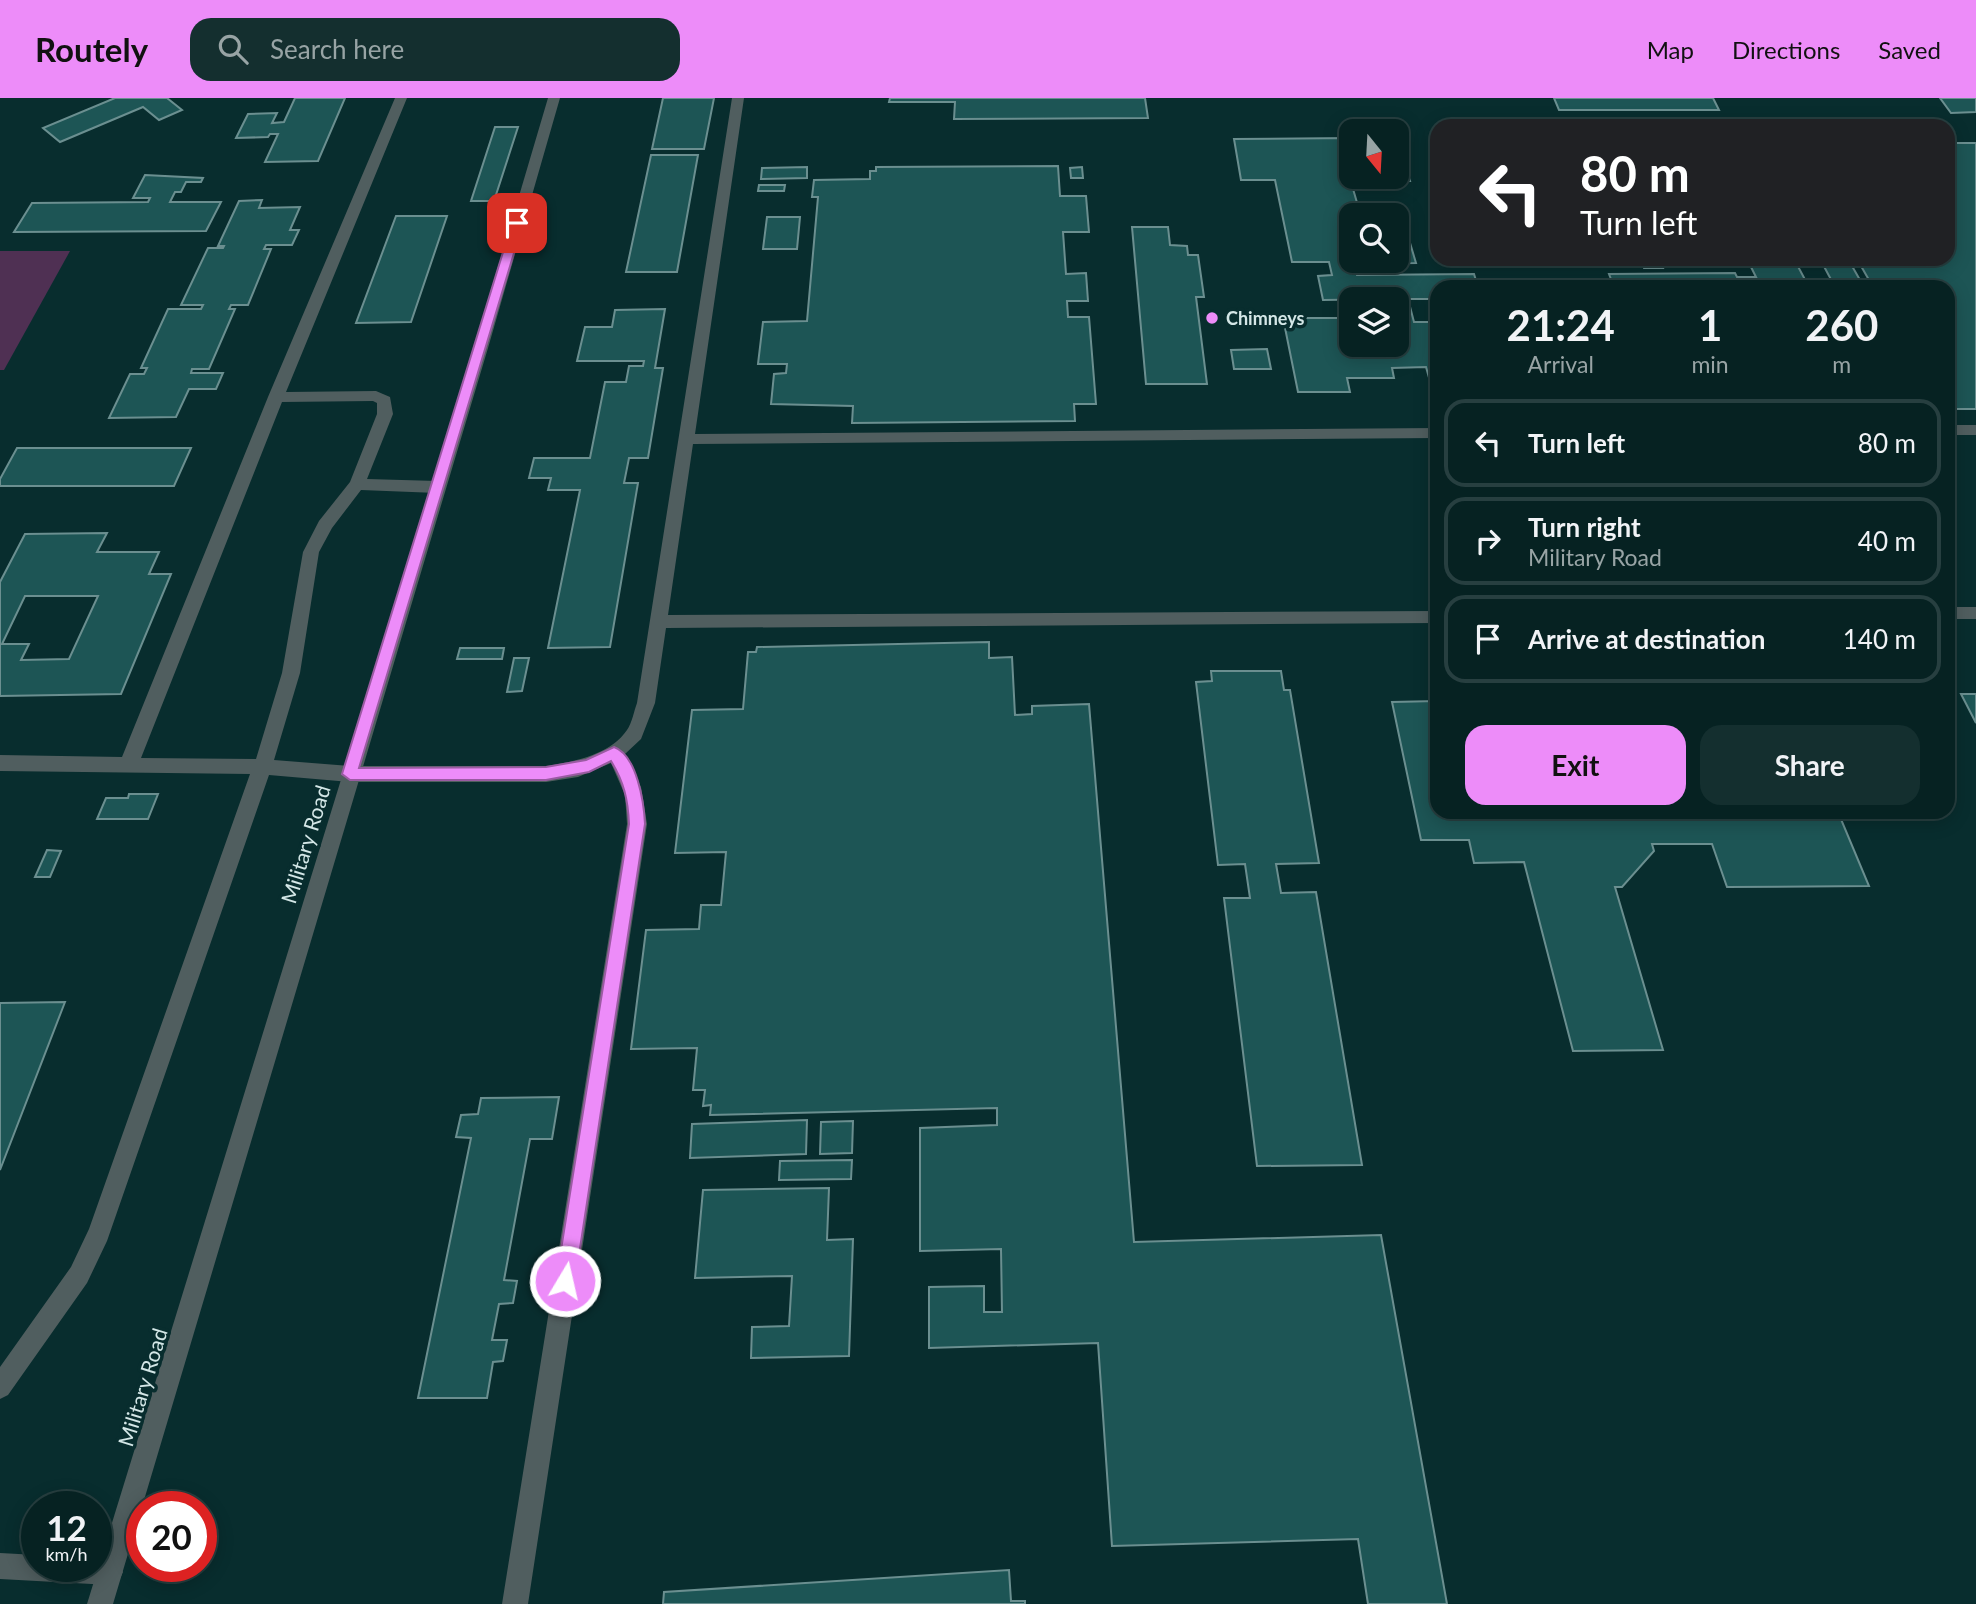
<!DOCTYPE html>
<style>
:root{--surface:#062222;--page:#142f2f;--text:#f1f3f6;--muted:#98a4a5;--line:#273f40;--accent:#ed8cf9}
body{margin:0;font-family:Lato,sans-serif;background:var(--page);color:var(--text);height:100vh;display:flex;flex-direction:column;font-size:26px;white-space:nowrap}
*{box-sizing:border-box;margin:0}
p{font-size:23px;color:var(--muted)}
.icon{flex:none;width:38px;height:38px;fill:none;stroke:currentColor;stroke-width:2;stroke-linecap:round;stroke-linejoin:round}
.map{position:relative;flex:1;overflow:hidden}
.drawer{position:absolute;left:1430px;top:182px;width:525px;height:539px;display:flex;flex-direction:column;background:var(--surface);border-radius:21px;box-shadow:0 4px 18px #0003,0 0 0 2px var(--line)}
.drawer>*{flex:none}
.guide{position:absolute;left:1430px;top:21px;width:525px;height:147px;border-radius:21px;box-shadow:0 4px 18px #0003,0 0 0 2px var(--line);background:#202124;color:#fff;overflow:hidden}
.needle{width:46px;rotate:162deg}
.tools{position:absolute;left:1339px;top:21px;display:grid;gap:14px}
.tools a{display:grid;place-items:center;width:70px;height:70px;border-radius:14px;background:var(--surface);box-shadow:0 4px 18px #0003,0 0 0 2px var(--line);font-size:35px}
.speed{position:absolute;left:21px;top:1393px;display:flex;gap:14px;font-size:35px;font-weight:700;text-align:center}
.speed>*{display:grid;place-content:center;width:91px;height:91px;border-radius:50%;background:var(--surface);box-shadow:0 4px 18px #0003,0 0 0 2px var(--line);line-height:1}
.speed small{font-size:18px;font-weight:400}
.speed .limit{border:10px solid #d22;background:#fff;color:#111}
.pin{position:absolute;display:grid;place-items:center;width:60px;height:60px;color:#fff;margin:-30px;border-radius:14px;box-shadow:0 4px 10px #0006}
.me{position:absolute;width:77px;margin:-38px;rotate:9deg;stroke-linejoin:round;filter:drop-shadow(0 0 5px #0008)}
.turn{display:flex;align-items:center;gap:24px;height:147px;padding:0 35px;font-size:32px}
.turn .icon{width:91px;height:91px;stroke-width:2.5}
.turn b{display:block;font-size:49px;line-height:60px}
.eta{display:flex;justify-content:space-evenly;align-items:center;height:119px;text-align:center}
.eta b{font-size:42px;font-weight:700;line-height:49px}
.cta{display:flex;gap:14px;margin-top:auto;padding:14px 35px}
.cta a{flex:1;height:80px;border-radius:21px;background:var(--accent);color:#111;font-size:28px;font-weight:700;line-height:80px;text-align:center}
.cta a+a{background:var(--page);color:var(--text)}
ul{padding:0;list-style:none}
li{display:flex;align-items:center;gap:21px;height:88px;margin:0 14px 10px;padding:0 21px;border:4px solid var(--line);border-radius:21px}
li div{flex:1}
li b{display:block;font-size:26px}
li em{font-style:normal}
header{display:flex;align-items:center;gap:42px;box-sizing:border-box;height:98px;padding:0 35px;background:var(--accent);color:#111}
header strong{font-size:33px}
nav{display:flex;gap:38px;margin-inline-start:auto;font-size:24px}
.search{width:490px;height:63px;background:var(--page);display:flex;align-items:center;gap:18px;box-sizing:border-box;padding:0 24px;border-radius:21px;color:var(--muted);font-size:26px}
.map>svg:first-child{display:block}
</style>
<header>
<strong>Routely</strong>
<div class="search"><svg class="icon" aria-label="search" viewBox="0 0 24 24"><circle cx="10" cy="10" r="6"/><path d="M15 15l6 6"/></svg>Search here</div>
<nav><a>Map</a><a>Directions</a><a>Saved</a></nav>
</header>
<div class="map">
<svg width="1976" height="1506" viewBox="0 0 1976 1506">
<rect width="100%" height="100%" fill="#082d2e"/>
<!-- green -->
<path fill="#4f3053" d="M0,153H70L4,272H0Z"/>
<!-- building -->
<g fill="#1d5555" stroke="#6b8f90" stroke-width="2" fill-rule="evenodd">
<path d="M115,0H167L182,12L159,22L143,9L60,44L43,30Z"/>
<path d="M295,0H345L318,63L265,64L278,36H270L268,39L236,40L248,16L277,15L272,25L284,24Z"/>
<path d="M663,0H714L704,51H652Z"/>
<path d="M890,0H1145L1148,20L954,21L955,4H889Z"/>
<path d="M1554,0H1713L1719,12H1559Z"/>
<path d="M1940,0H1976V14L1951,15Z"/>
<path d="M1892,21L1896,28H1806L1802,22Z"/>
<path d="M495,29H518L494,103H471Z"/>
<path d="M1351,40V79H1396L1397,40L1410,83L1351,84L1358,108H1399L1416,165L1355,166L1357,177L1474,176L1478,189H1437V201H1408L1414,224H1437V294H1433L1426,269L1392,270L1394,280H1347L1350,294H1298L1283,220H1351V247H1396V225H1402L1396,201L1323,202L1318,178L1332,177L1329,164H1292L1275,82H1241L1234,41ZM1351,117H1396V163H1351Z"/>
<path d="M1948,45H1976V311H1948V189H1873L1857,161H1948Z"/>
<path d="M651,57H698L677,174H626Z"/>
<path d="M1058,68L1060,98H1086L1089,134H1063L1066,176L1086,175L1088,203H1067L1068,219H1089L1096,306H1074L1075,323L852,325L853,308L771,306L774,276L786,275L787,266H758L763,224L807,223L818,99H812L814,82L870,81V73H876V69Z"/>
<path d="M807,69V80L761,81L762,70Z"/>
<path d="M1082,69L1083,80H1071L1070,70Z"/>
<path d="M145,77L203,80L201,84H186L181,94H175L170,104H221L206,133L14,134L32,105L148,104L150,100H133Z"/>
<path d="M759,87H785L784,93H758Z"/>
<path d="M262,102L259,110L300,109L290,132H299L292,147H266L264,151H271L248,207H231L229,211H235L209,271H192L191,275H223L216,291H189L176,319L109,320L130,276H144L147,270H141L168,211H201L203,207H181L208,150H223L224,148H218L239,103Z"/>
<path d="M396,118H447L411,224L356,225Z"/>
<path d="M767,119H800L797,151H763Z"/>
<path d="M1132,129H1168L1170,147L1187,148L1188,157H1198L1204,199H1196L1207,286H1146Z"/>
<path d="M1640,161H1660L1663,170H1644Z"/>
<path d="M1747,161H1794L1809,189H1614L1609,176L1735,175L1737,179H1756Z"/>
<path d="M1820,161H1848L1864,189H1835Z"/>
<path d="M665,211L655,270H663L648,360H629L624,385H638L610,549L548,550L580,392H548L551,380H529L534,360H590L605,284H626L629,268H643L644,263H577L585,229H612L615,212Z"/>
<path d="M1267,251L1271,271H1234L1231,252Z"/>
<path d="M17,350H191L174,388H0V381Z"/>
<path d="M107,435L97,454H159L149,476H171L121,596L0,598V484L25,436ZM25,498H98L69,561L21,562L29,546H2Z"/>
<path d="M989,544V560L1012,559L1015,617L1032,616V608L1089,606L1134,1144L1381,1137L1447,1506H1368L1358,1441L1112,1448L1098,1245L929,1250V1189L984,1188V1214H1002L1001,1151L920,1153V1030L997,1027V1010L710,1017L711,1007L703,1008L705,992H693L697,950L631,951L646,832L699,831L701,807H721L726,754L675,755L692,612L743,611L748,554H756L757,549Z"/>
<path d="M460,550H504L502,561H457Z"/>
<path d="M514,560H529L522,593L507,594Z"/>
<path d="M1211,573H1281L1284,592H1290L1319,765L1276,766L1281,795L1316,794L1362,1067L1257,1068L1224,800H1250L1245,766L1218,767L1196,584L1212,583Z"/>
<path d="M1961,596H1976V625Z"/>
<path d="M1437,603V714H1838L1869,788L1727,789L1712,746H1652L1654,753L1622,789H1615L1663,952L1573,953L1524,764L1474,765L1469,742H1421L1392,604Z"/>
<path d="M129,696H158L148,721H97L106,700H128Z"/>
<path d="M47,752L61,753L50,779H35Z"/>
<path d="M65,904L0,1072V905Z"/>
<path d="M559,999L552,1041H530L504,1182L517,1183L513,1205L499,1206L492,1242H507L503,1263L493,1264L487,1300H418L471,1040L456,1039L461,1017L478,1016L481,1000Z"/>
<path d="M807,1022L806,1056L690,1060L692,1026Z"/>
<path d="M853,1023L852,1055L820,1056L821,1024Z"/>
<path d="M852,1062L851,1081L779,1082L780,1063Z"/>
<path d="M829,1090L827,1142L853,1141L849,1258L751,1260L752,1229L789,1228L792,1178L695,1180L703,1092Z"/>
<path d="M1009,1472L1011,1503H1025V1506H663L664,1494Z"/>
</g>
<g fill="none" stroke-linecap="round" stroke-linejoin="round">
<!-- service -->
<g fill="#505e5f" fill-rule="evenodd">
<path d="M395,0H407L286,294L376,293L390,299L393,316L367,381L437,383L445,389L437,395L361,392L332,430L319,454L300,575L274,662L350,668H546C573,664 610,657 627,632C632,625 634,613 637,605L732,0H744L695,336L1437,330V340L693,346L668,517L1437,513V525L666,530L655,605L641,641L625,656L641,689L647,726L528,1506H502L627,726L625,697L611,665L578,679L546,684H350L269,677L107,1143L87,1185L8,1297L0,1301V1269L71,1169L89,1131L250,676L0,673V657L122,659L268,299ZM373,303L377,305V316L350,384L319,423L303,454L282,575L256,661L141,660L282,304Z"/>
<rect x="1948" y="327" width="28" height="10"/>
<rect x="1948" y="509" width="28" height="12"/>
</g>
<!-- minor -->
<path fill="#505e5f" fill-rule="evenodd" d="M0,1455L37,1457V1468H96V1460L119,1465L123,1474L119,1483L110,1487L0,1481Z"/>
<!-- tertiary -->
<path fill="#505e5f" fill-rule="evenodd" d="M548,0H560L488,250L113,1506H87L474,250Z"/>
</g>
<!-- route -->
<path fill="#ed8cf9" stroke="#9a5ba2" stroke-width="2" d="M517,121L523,125L359,670L546,669L586,662L614,649C637,657 644,705 645,726L575,1183L572,1190L565,1192L559,1190L556,1183L629,726C628,702 624,684 611,663L589,674L546,682H350L342,676L512,125Z"/>
<!-- markers -->
<circle fill="#ed8cf9" stroke="#082d2e" stroke-width="2.5" cx="1212" cy="220" r="7"/>
<g text-anchor="middle" dominant-baseline="central" stroke-width="7" stroke-linejoin="round" paint-order="stroke">
<!-- far-poi labels -->
<g font-size="18" font-weight="bold" fill="#d4e7e7" stroke="#082d2e" text-anchor="start">
<text x="1226" y="220">Chimneys</text>
</g>
<!-- street labels -->
<g font-size="21" fill="#d4e7e7" stroke="#082d2e">
<text transform="translate(305 746) rotate(-73)">Military Road</text>
<text transform="translate(142 1289) rotate(-73)">Military Road</text>
</g>
</g>
</svg>
<div class="tools">
<a><svg class="needle" viewBox="-14 -14 28 28"><path d="M0-13l5 13h-10z" fill="#e53935"/><path d="M0 13l5-13h-10z" fill="#98a4a5"/></svg></a>
<a><svg class="icon" aria-label="search" viewBox="0 0 24 24"><circle cx="10" cy="10" r="6"/><path d="M15 15l6 6"/></svg></a>
<a><svg class="icon" aria-label="layers" viewBox="0 0 24 24"><path d="M12 4l9 5-9 5-9-5zM3 14l9 5 9-5"/></svg></a>
</div>
<div class="speed"><div>12<small>km/h</small></div><div class="limit">20</div></div>
<div class="pin" style="left:517px;top:125px;background:#d93025"><svg class="icon" aria-label="arrive" viewBox="0 0 24 24"><path d="M6 21V4h12l-3 4 3 4H6"/></svg></div>
<svg class="me" style="left:565px;top:1183px" viewBox="-20 -20 40 40"><circle r="17" fill="#ed8cf9" stroke="#fff" stroke-width="3"/><path d="M0-11L8 9 0 5-8 9z" fill="#fff"/></svg>
<div class="guide">
<div class="turn"><svg class="icon" aria-label="left" viewBox="0 0 24 24"><path d="M17 20v-9H6M10 6l-5 5 5 5"/></svg><div><b>80 m</b>Turn left</div></div>
</div>
<section class="drawer">
<div class="eta">
<div><b>21:24</b><p>Arrival</p></div>
<div><b>1</b><p>min</p></div>
<div><b>260</b><p>m</p></div>
</div>
<ul>
<li><svg class="icon" aria-label="left" viewBox="0 0 24 24"><path d="M17 20v-9H6M10 6l-5 5 5 5"/></svg><div><b>Turn left</b></div><em>80 m</em></li>
<li><svg class="icon" aria-label="right" viewBox="0 0 24 24"><path d="M7 20v-9h11M14 6l5 5-5 5"/></svg><div><b>Turn right</b><p>Military Road</p></div><em>40 m</em></li>
<li><svg class="icon" aria-label="arrive" viewBox="0 0 24 24"><path d="M6 21V4h12l-3 4 3 4H6"/></svg><div><b>Arrive at destination</b></div><em>140 m</em></li>
</ul>
<div class="cta"><a>Exit</a><a>Share</a></div>
</section>
</div>
